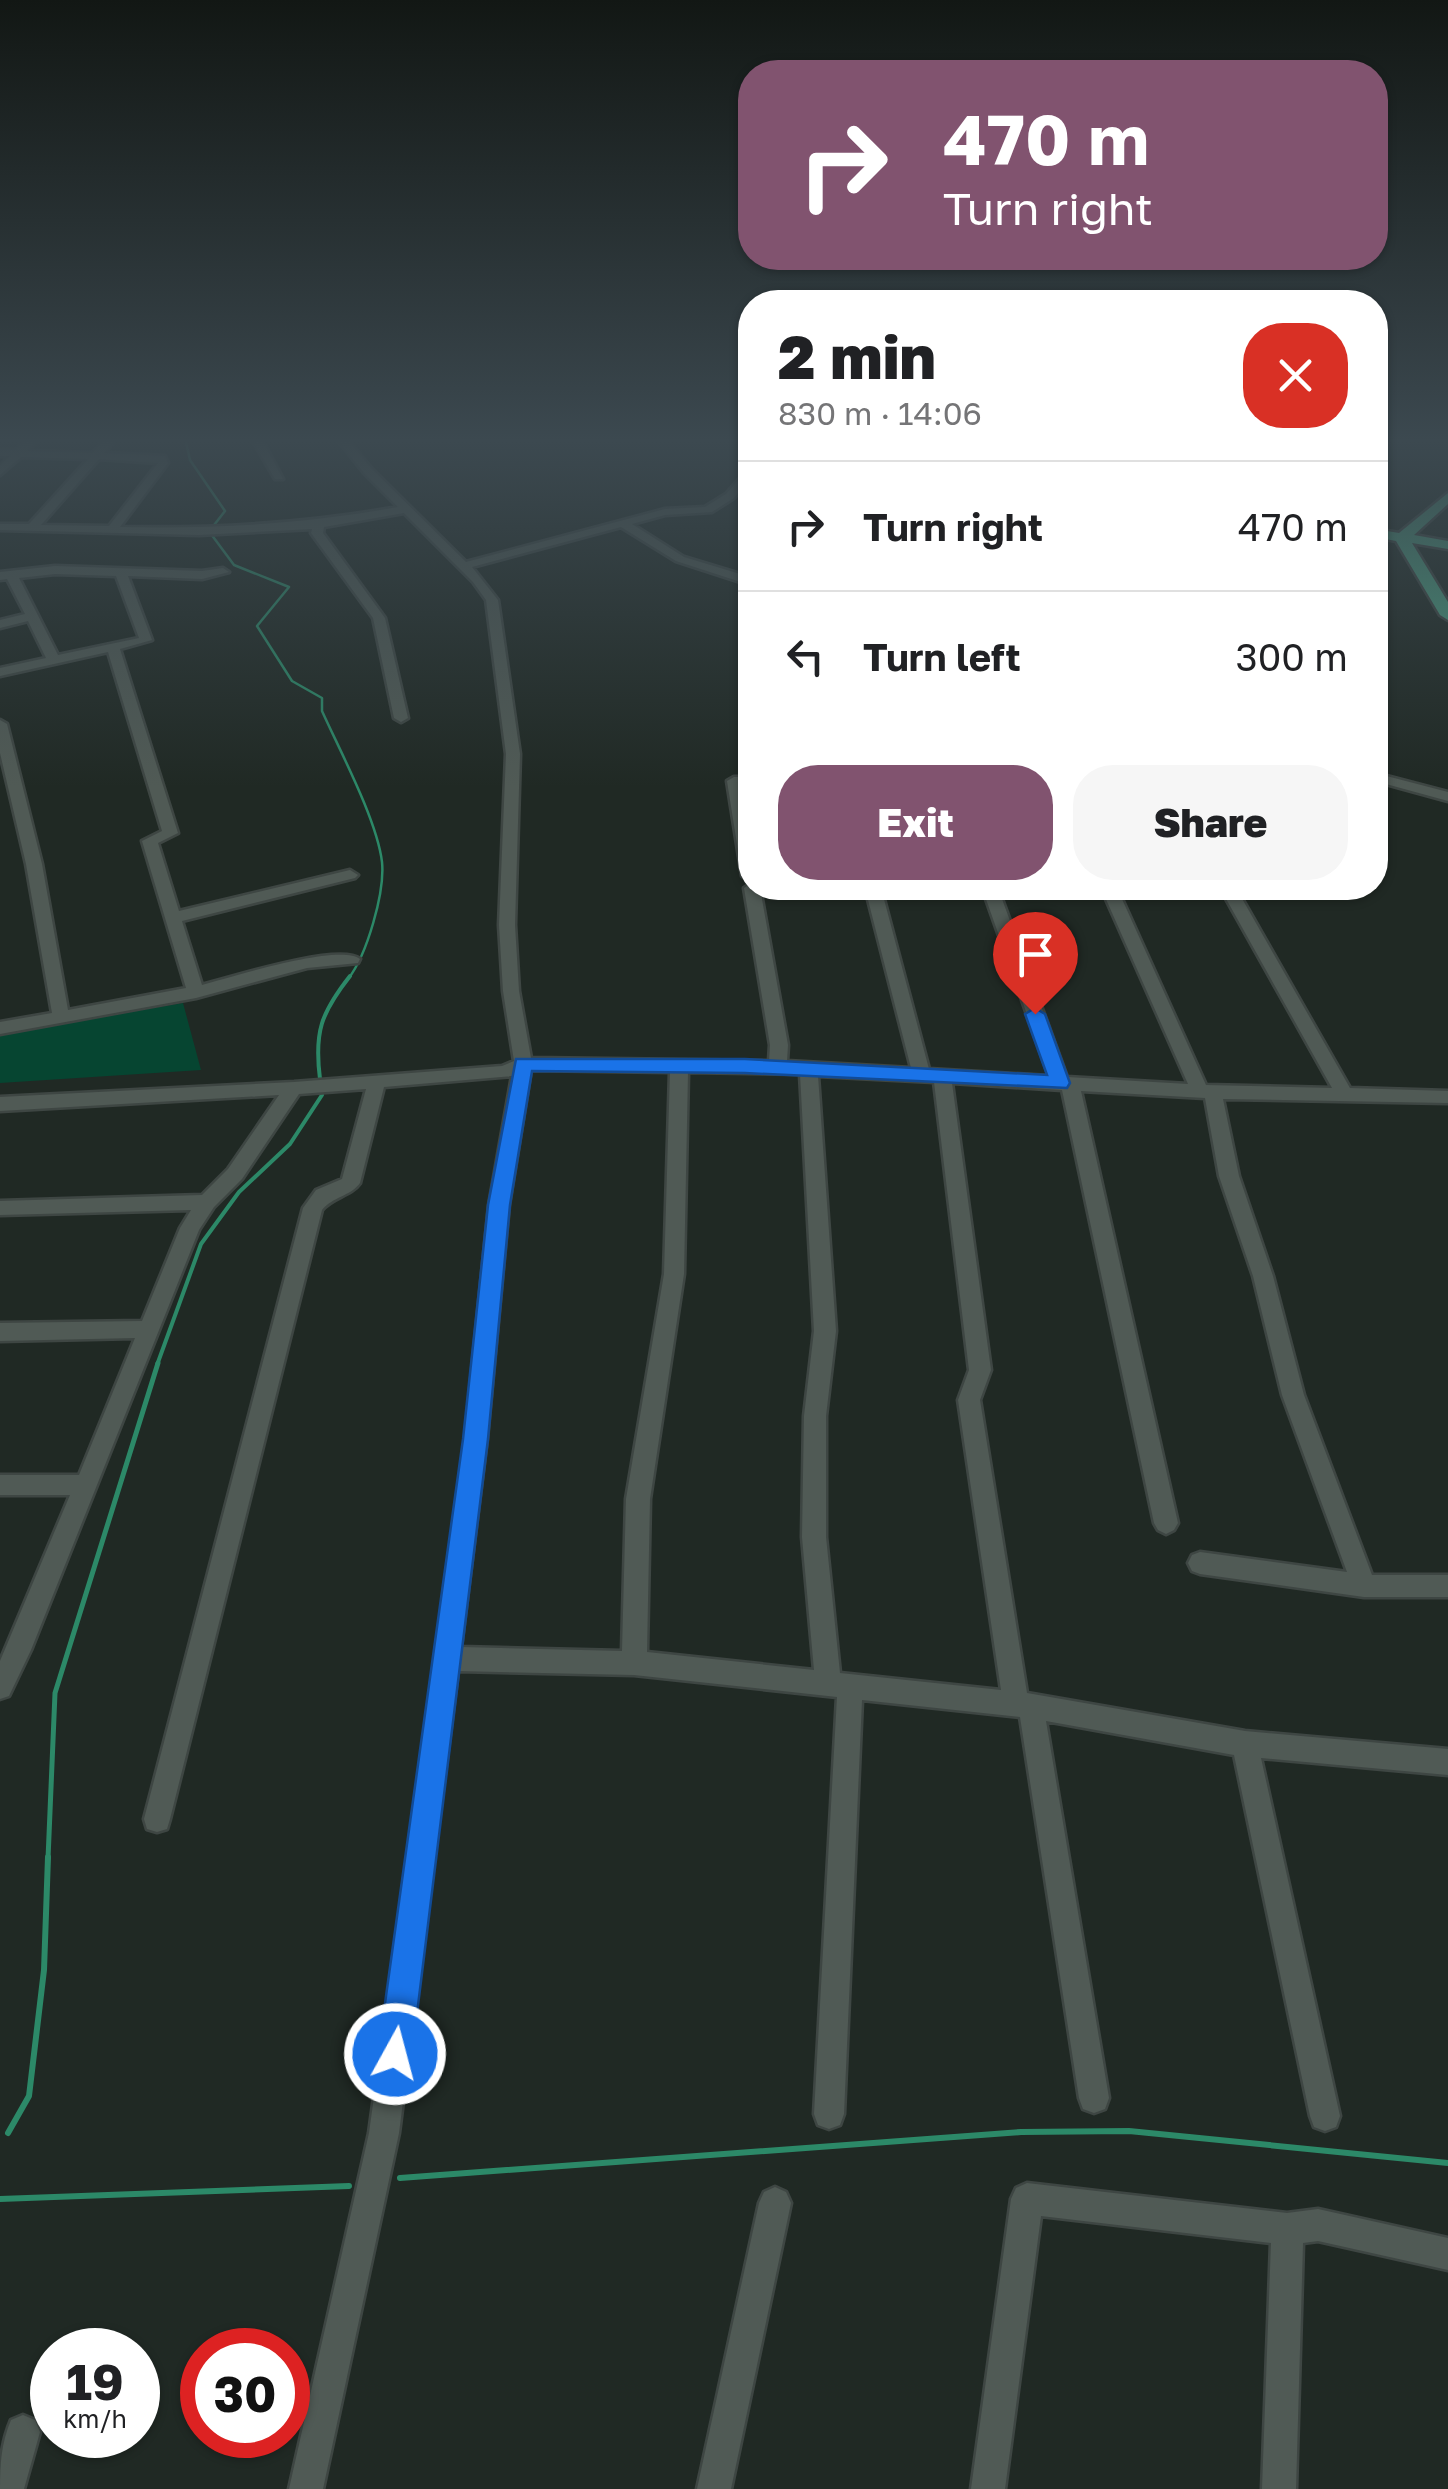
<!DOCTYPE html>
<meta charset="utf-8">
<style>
:root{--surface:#fff;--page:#f6f6f6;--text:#202124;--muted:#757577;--line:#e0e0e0;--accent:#81536f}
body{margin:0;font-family:"Golos Text",sans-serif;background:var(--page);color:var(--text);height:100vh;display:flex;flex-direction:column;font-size:38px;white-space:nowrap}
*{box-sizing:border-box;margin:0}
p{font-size:32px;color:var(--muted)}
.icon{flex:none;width:55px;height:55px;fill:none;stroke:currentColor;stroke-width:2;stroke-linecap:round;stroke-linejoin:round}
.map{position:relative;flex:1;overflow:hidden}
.panel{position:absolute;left:738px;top:290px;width:650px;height:610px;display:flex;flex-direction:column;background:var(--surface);border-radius:40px;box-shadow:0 2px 8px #0004}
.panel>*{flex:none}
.hud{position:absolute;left:738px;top:60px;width:650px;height:210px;border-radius:40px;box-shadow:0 2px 8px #0004;background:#81536f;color:#fff;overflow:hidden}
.speed{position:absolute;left:30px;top:2328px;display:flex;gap:20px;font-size:50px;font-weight:700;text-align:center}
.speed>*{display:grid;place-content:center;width:130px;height:130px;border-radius:50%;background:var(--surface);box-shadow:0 2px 8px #0004;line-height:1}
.speed small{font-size:25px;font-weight:400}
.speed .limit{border:15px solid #d22;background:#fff;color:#111}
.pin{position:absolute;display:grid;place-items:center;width:85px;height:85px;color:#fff;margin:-102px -42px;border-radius:50% 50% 50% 0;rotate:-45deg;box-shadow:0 0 10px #0007}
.pin .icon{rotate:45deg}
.me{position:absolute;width:110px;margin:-55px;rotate:7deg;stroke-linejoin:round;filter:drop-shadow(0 0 8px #0008)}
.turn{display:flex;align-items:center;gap:35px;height:210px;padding:0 40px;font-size:45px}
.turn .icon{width:130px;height:130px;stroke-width:2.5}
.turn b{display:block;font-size:70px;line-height:85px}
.round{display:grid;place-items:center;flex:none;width:105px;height:105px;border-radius:40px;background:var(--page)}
.headline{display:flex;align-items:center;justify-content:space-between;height:170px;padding:0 40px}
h1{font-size:60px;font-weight:800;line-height:75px}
.button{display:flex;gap:20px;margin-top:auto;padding:20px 40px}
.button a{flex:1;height:115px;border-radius:40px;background:var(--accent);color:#fff;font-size:40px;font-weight:800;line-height:115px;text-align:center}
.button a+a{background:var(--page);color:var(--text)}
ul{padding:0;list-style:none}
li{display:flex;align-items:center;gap:30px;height:130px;padding:0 40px;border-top:2px solid var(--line)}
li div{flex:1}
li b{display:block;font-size:38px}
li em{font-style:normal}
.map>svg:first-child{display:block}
</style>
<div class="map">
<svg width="1448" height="2489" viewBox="0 0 1448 2489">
<rect width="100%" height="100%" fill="#202924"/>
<!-- green -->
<path fill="#064531" d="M183,1003L201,1070L0,1083V1033Z"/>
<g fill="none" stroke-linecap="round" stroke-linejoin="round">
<!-- stream-far3 -->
<g stroke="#2c8968" stroke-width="2.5">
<path d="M185,438L190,460L225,511L211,529"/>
<path d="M211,534L234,565L289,587L257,626L292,681L322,698V711C340,751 377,820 382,862C385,892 367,955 348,979"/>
</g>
<!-- stream-far2 -->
<g stroke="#2c8968" stroke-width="4">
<path d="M320,1079C314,1032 321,1013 350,976"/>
<path d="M157,1365L201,1244L239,1192L290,1144L322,1095"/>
</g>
<!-- stream-far1 -->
<path stroke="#2c8968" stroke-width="5" d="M48,1859L55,1693L158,1363"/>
<!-- stream -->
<g stroke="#2c8968" stroke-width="6">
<path d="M8,2133L29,2096L44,1970L48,1857"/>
<path d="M400,2178L1021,2132L1129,2131L1448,2163"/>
<path d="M0,2199L349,2186"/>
</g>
<!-- minor casing -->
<g stroke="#3e4643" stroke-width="5">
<g id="minor">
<path d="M28,438H39L27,451L93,453L106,438H117L104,453L165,456L168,463L120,527C216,529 304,524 398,507L364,473L336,438H346L372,469L466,562L665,509L705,507L726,494L750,467V477L734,498L712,512L665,515L632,524L684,557L750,577V585L676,561L621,527L472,567L498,600L520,754L515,925L519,991L531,1058L769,1061L770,1045L744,888L750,884V888H760L788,1045L787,1061L911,1068L865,888H881L929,1069L1049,1076L982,888H998L1067,1077L1188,1084L1101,888H1117L1206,1085L1332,1088L1220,888H1236L1350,1088L1448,1091V1103L1223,1099L1239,1176L1273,1276L1304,1395L1372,1575H1448V1597H1364L1200,1574L1192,1571L1188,1563L1192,1555L1200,1552L1347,1572L1282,1395L1253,1276L1219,1176L1205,1098L1081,1091L1178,1523L1174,1530L1166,1534L1158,1530L1154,1523L1062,1090L952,1083L991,1370L980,1400L1027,1693L1245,1731L1448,1749V1775L1261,1758L1340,2116L1336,2127L1325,2131L1314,2127L1310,2116L1234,1755L1046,1721L1109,2098L1105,2109L1094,2113L1083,2109L1079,2098L1020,1717L862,1700L844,2114L840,2125L829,2129L818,2125L814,2114L837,1697L634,1675L458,1671L399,2133L323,2489H289L369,2133L465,1439L489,1205L512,1076L384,1087L360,1183C351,1196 332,1197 322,1210L170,1819L167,1829L157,1832L147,1829L144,1819L303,1208L316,1190L342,1179L366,1089L299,1094L242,1179L214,1207L199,1230L31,1650L9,1696L0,1699V1661L70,1495H0V1475H79L135,1338L0,1341V1323L142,1321L180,1228L191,1210L0,1215V1201L202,1195L228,1169L279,1095L0,1111V1097L294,1082L502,1066L514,1061L503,991L499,925L506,754L486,600L473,582L404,513L324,527L323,533L385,618L408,718L401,722L394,718L373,618L311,533L312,529L199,535L0,530V524H29L88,459L21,457L0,475V466L10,456H0V450H16ZM99,459L158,463L109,526L41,525ZM531,1070L670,1072L664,1274L626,1499L622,1651L461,1647L487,1439L509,1205ZM688,1072L800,1074L814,1331L804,1416L802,1537L814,1670L647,1652L650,1499L684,1274ZM818,1076L934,1082L969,1370L958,1400L1001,1690L840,1673L826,1537V1416L836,1331Z"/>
<path d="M251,438H261L283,479H275Z"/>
<path d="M55,566L202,571L223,568L229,572L202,579L128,576L152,640L120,649L178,833L158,843L179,911L350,870L358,875L355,878L182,921L202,985C232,977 339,943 360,959L358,963L307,968L196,998L0,1034V1022L52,1013L26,864L0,753V720L7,724L42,864L68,1010L186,988L142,841L162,831L108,652L0,676V668L46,658L28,621L0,628V620L25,614L7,579L0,580V572ZM55,574L116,576L139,638L58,655L19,578Z"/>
<path d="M1375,773L1448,792V801L1375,781Z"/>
<path d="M734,777H750V785H742L750,831V881L742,876L727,781Z"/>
<path d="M1027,2183L1287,2213L1318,2209L1448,2238V2270L1318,2241L1303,2243L1296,2489H1262L1271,2243L1041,2216L1005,2489H971L1011,2199L1016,2188Z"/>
<path d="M775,2187L786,2192L791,2203L731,2489H697L759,2203L764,2192Z"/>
<path d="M23,2415L35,2420L40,2432L24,2489H0C0,2464 1,2444 11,2420Z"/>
</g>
</g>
<!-- major casing -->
<g stroke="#3e4643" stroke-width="5">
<path id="major" d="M1448,493V504L1414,535L1448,541V549L1412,543L1448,602V620L1440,615L1396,541L1375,537V529L1399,533Z"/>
</g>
<!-- minor -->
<use href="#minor" fill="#505a55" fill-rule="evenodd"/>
<!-- major -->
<use href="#major" fill="#4b9d80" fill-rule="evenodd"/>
</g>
<!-- sky -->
<linearGradient id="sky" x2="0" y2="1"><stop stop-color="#121714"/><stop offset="0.56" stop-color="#3c4950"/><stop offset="1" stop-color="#3c4950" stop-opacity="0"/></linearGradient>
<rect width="1448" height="787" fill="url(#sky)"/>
<!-- route -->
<path fill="#1a73e8" stroke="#114b97" stroke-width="2.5" d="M1035,1008L1045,1014L1070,1083L1067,1088L745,1073L532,1071L510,1205L488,1439L412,2054L407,2066L395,2071L383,2066L378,2054L463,1439L488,1205L516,1059H745L1047,1075L1025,1014Z"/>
</svg>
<div class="speed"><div>19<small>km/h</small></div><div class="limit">30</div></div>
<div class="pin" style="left:1035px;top:1014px;background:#d93025"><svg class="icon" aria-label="arrive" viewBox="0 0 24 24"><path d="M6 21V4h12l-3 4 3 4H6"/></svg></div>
<svg class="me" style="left:395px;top:2054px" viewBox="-20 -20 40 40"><circle r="17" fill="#1a73e8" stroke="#fff" stroke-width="3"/><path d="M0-11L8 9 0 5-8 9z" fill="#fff"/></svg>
<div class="hud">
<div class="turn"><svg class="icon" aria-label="right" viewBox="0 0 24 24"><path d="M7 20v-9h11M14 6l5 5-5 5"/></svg><div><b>470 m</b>Turn right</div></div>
</div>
<section class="panel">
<div class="headline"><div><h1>2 min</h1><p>830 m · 14:06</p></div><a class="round" style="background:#d93025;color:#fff"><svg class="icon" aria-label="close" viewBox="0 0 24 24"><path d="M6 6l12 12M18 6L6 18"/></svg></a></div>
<ul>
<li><svg class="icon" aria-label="right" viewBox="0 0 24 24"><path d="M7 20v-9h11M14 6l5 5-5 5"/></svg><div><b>Turn right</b></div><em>470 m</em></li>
<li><svg class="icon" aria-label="left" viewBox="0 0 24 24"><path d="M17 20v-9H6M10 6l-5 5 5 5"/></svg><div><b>Turn left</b></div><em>300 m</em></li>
</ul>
<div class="button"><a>Exit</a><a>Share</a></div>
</section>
</div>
